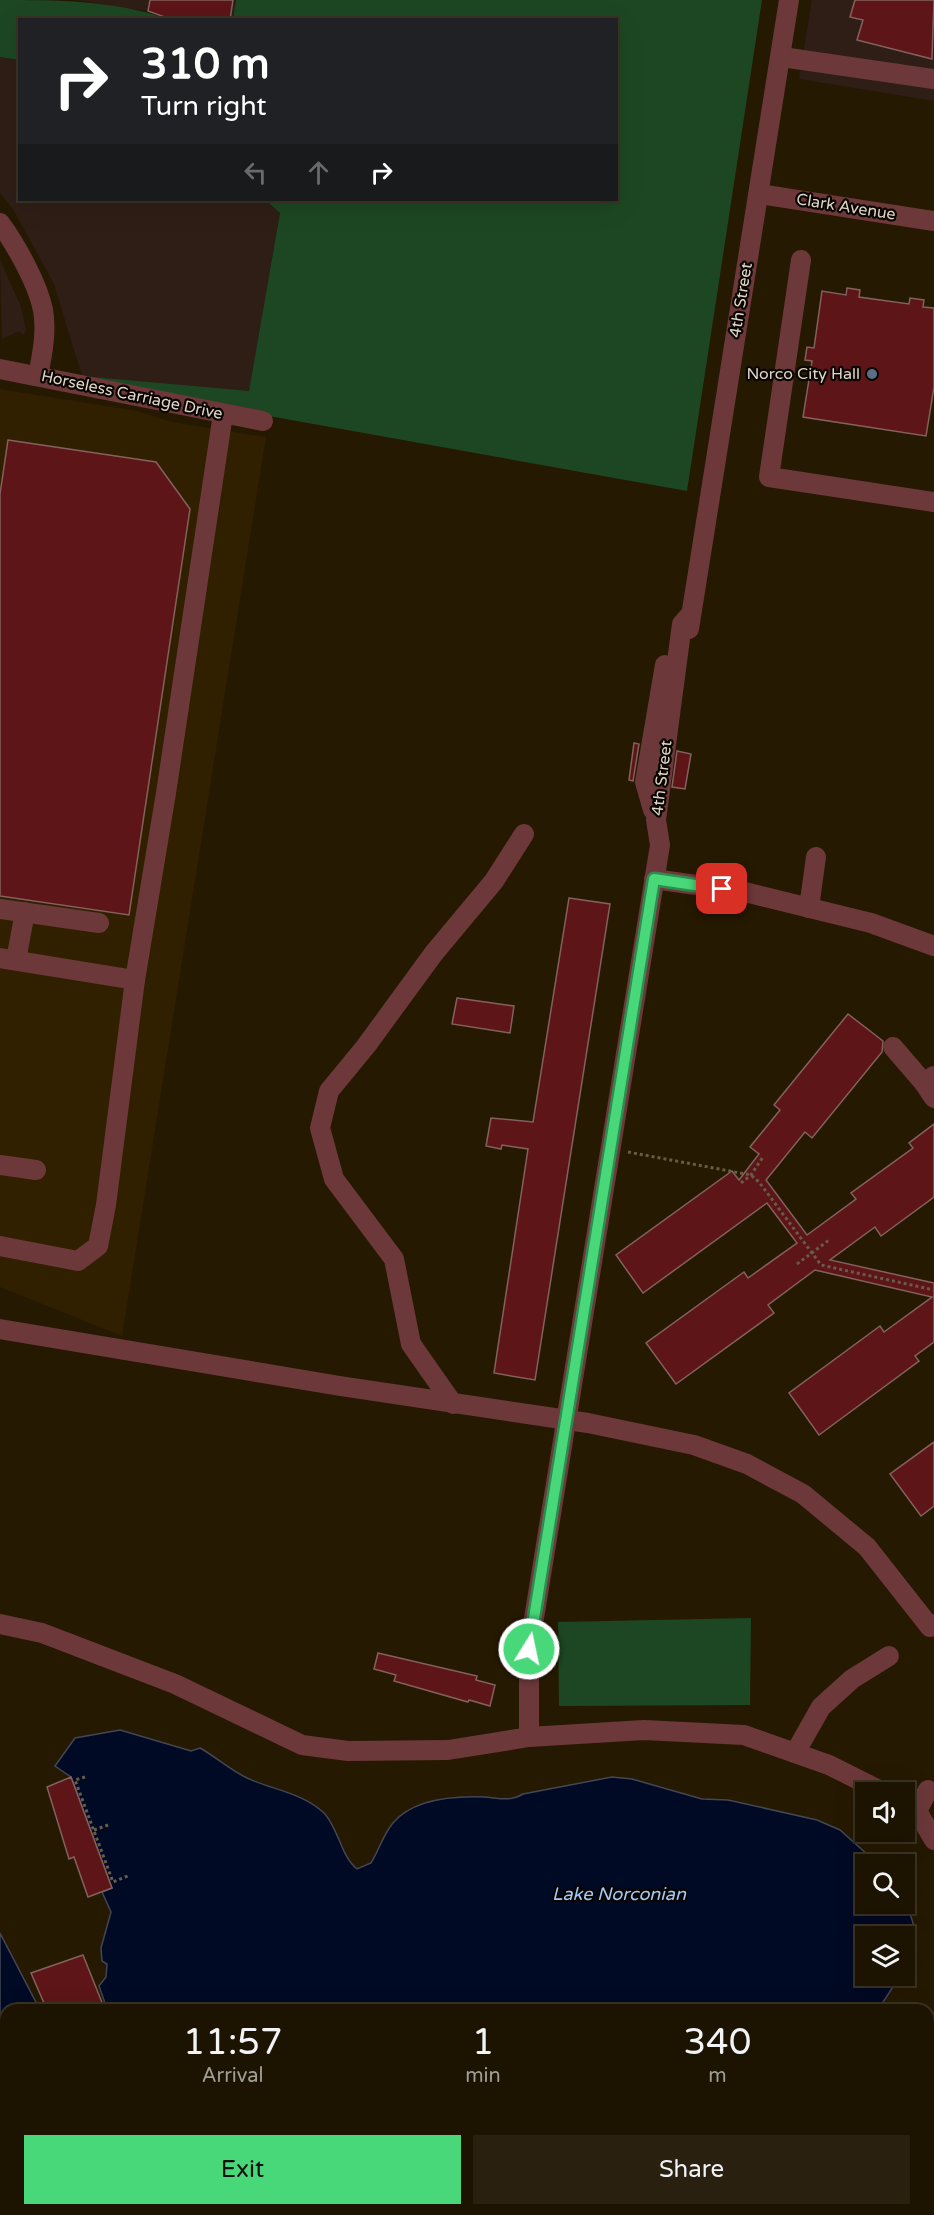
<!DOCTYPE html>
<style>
:root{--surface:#1c1301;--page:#292010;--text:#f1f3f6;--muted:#a09e99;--line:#3a3223;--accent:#48d779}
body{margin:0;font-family:"Varela Round",sans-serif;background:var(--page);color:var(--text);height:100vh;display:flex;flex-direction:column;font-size:22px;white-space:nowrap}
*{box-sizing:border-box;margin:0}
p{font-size:20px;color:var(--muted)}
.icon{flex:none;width:33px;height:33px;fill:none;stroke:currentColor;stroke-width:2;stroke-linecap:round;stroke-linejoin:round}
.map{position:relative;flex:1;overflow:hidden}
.sheet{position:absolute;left:0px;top:2004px;width:934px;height:212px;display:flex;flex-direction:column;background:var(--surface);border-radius:18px 18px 0 0;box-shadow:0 6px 24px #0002,0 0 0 2px var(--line)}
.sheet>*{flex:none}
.hud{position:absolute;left:18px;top:18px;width:600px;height:183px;border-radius:0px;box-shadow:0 6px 24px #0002,0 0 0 2px var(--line);background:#202124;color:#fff;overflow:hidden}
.fabs{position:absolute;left:855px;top:1782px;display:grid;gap:12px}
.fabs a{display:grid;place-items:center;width:60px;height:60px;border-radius:0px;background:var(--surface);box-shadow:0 6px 24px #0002,0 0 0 2px var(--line);font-size:30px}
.pin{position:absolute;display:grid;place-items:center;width:51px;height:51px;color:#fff;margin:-26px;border-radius:12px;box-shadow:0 3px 9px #0006}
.me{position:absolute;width:66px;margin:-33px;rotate:10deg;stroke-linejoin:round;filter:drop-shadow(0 0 4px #0008)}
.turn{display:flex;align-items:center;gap:21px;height:126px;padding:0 24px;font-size:27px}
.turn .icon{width:78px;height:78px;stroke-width:2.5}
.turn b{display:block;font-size:42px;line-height:51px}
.lanes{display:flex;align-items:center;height:57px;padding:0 24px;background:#0003;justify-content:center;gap:30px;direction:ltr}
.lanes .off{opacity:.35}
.eta{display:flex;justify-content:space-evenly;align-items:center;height:102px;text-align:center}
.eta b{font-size:36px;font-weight:600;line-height:42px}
.action{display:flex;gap:12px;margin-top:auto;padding:12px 24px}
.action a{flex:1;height:69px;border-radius:0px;background:var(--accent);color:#111;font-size:24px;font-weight:600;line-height:69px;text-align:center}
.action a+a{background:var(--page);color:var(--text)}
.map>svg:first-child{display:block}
</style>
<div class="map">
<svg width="934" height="2215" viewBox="0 0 934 2215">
<rect width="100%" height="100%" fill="#261901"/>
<!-- commercial -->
<g fill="#2e1e16">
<path d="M76,0H236L233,20L168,19L146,11Z"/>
<path d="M812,0H934V101L799,79Z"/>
<path d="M0,57L19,60L20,200H265L280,213L249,392L82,376L54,284L13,209L0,193Z"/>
<path d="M0,260L21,307L26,330L24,335L19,331L2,339Z"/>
</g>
<!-- built -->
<path fill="#302000" d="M0,389L137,411L172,422L266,437L122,1336L0,1287Z"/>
<!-- green -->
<g fill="#1d4722">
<path d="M0,0C57,0 114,0 168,19L20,20L19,60L0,57Z"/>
<path d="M236,0H762L687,491L269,416L268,412L82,376L249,391L280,213L265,200H616V20L233,19Z"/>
<path d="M751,1618L750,1705L559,1706L558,1622Z"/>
</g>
<!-- water -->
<g fill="#000a24" stroke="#434755" stroke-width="1.5">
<path d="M120,1730L191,1751L200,1748C216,1757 230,1770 247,1778C273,1790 303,1793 324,1813C339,1829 341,1857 357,1869L371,1863C379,1850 383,1835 393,1823C413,1799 455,1796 484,1797C499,1798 510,1802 523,1794L612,1777L632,1779L702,1799L728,1800L817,1820L840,1830L869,1856L870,1862L874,1864H866V1904H904L905,1901C916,1927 921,1942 905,1968L904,1936H866V1976H900L878,2010H112L106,2006L99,1986L106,1977L107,1964L102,1961L101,1948L111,1912L102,1892L112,1888L71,1777L55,1766L75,1738Z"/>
<path d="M0,1933L40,2010H6V2210H806L799,2215H0Z"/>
<path d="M929,2182L934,2188V2215H847L837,2210H928Z"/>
</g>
<!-- building -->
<g fill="#5d1517" stroke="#83615e" stroke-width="1.5">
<path d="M150,0H233L230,20H173L148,11Z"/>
<path d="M855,0H934L932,59L857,40L863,20L850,17Z"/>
<path d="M847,288L860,290L859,297L909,304L910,298L924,300L923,307L934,308V387L926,436L803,417L812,361L805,360L807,347L814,348L822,291L846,295Z"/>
<path d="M8,440L156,462L190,509L129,915L0,896V494Z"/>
<path d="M634,743L639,744L633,781L629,780Z"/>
<path d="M677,751L691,754L685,789L672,787Z"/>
<path d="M569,898L610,904L535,1380L494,1373L528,1149L502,1145L501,1149L486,1146L491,1118L533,1122Z"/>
<path d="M457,998L514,1006L510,1033L452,1024Z"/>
<path d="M848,1014L883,1041L882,1052L812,1138L805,1132L766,1180L807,1235L856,1199L851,1193L913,1148L909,1143L934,1124V1197L881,1236L875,1227L830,1260L934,1283V1342L915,1356L919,1361L819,1435L789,1393L880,1326L884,1332L932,1297L815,1270L768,1305L774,1313L676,1384L646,1343L744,1272L748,1278L797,1243L767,1203L643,1293L616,1255L732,1171L739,1180L759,1154L750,1147L780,1110L774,1105Z"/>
<path d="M934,1442V1506L921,1516L890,1474Z"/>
<path d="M378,1653L477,1676L476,1680L495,1685L490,1706L469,1700L468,1702L394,1681L396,1675L374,1669Z"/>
<path d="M71,1777L112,1888L88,1897L74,1857L69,1859L47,1787Z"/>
<path d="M83,1955L105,2010H47L31,1973Z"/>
</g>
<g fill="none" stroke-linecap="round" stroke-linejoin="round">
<!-- path -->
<g stroke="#675c47" stroke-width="3" stroke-dasharray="3 3" stroke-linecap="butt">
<path d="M628,1152L751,1175L759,1182L821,1265L934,1290"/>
<path d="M741,1183L751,1175L763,1157"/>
<path d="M797,1264L829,1240"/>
<path d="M85,1777L75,1780L113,1882L130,1875"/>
<path d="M94,1830L111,1824"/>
</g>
<!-- minor -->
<g stroke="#6c383a" stroke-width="20">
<path d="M782,57L934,79"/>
<path d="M759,194L934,221"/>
<path d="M0,223C16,245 38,284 43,310C47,331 42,356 38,376"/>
<path d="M801,260L769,477L934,502"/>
<path d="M0,369L263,421"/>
<path d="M689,629L789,0"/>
<path d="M653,810L645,782L665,665"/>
<path d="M654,879L745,892L871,923L934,946"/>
<path d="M809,908L816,857"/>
<path d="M0,909L99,923"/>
<path d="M0,958L135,980"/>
<path d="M16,960L25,912"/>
<path d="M893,1047L924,1083"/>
<path d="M934,1076L924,1083L934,1098"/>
<path d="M0,1165L36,1170"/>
<path d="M0,1246L78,1261L98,1246L106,1205L135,980L166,793L223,414"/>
<path d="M0,1329L340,1386L588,1423L694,1445L747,1464L803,1494L867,1547L930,1627L934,1624"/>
<path d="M453,1404L411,1344L394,1259L334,1179L320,1128L329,1091L366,1046L434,953L494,881L524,834"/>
<path d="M0,1624L42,1633L175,1684L302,1745L348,1751L448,1750L529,1737L644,1730L744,1735L829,1765L883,1792"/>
<path d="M529,1737V1649L660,845L656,820L682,624L689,616"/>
<path d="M795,1753L821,1707L852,1679L889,1656"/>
<path d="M904,1804L917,1811L934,1840"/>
<path d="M917,1811L928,1790"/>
<path d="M928,2054L934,2023"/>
<path d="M928,2087L934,2114"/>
</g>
</g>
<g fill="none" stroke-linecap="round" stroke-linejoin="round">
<!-- route casing -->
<g stroke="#2f8c4f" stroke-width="15">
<path id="route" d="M529,1649L654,879L722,889"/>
</g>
<!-- route -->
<use href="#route" stroke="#48d779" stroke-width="10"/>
</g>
<!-- markers -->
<circle fill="#5c6f8a" stroke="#0a0501" stroke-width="2" cx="872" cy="374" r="6"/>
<g text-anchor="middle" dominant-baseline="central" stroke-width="4.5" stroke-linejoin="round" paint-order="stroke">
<!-- street labels -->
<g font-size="16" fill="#ded6c7" stroke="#0a0501">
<text transform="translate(846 207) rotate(9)">Clark Avenue</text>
<text transform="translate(741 300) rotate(-81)">4th Street</text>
<text transform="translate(132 395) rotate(12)">Horseless Carriage Drive</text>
<text transform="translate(662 778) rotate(-83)">4th Street</text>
</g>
<!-- poi labels -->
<g font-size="16" fill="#ded6c7" stroke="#0a0501" text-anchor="end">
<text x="860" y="374">Norco City Hall</text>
</g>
<!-- water labels -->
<g font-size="18" font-style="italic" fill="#a0caf9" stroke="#0a0501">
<text x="619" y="1894">Lake Norconian</text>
</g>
</g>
</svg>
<div class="fabs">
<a><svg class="icon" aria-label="sound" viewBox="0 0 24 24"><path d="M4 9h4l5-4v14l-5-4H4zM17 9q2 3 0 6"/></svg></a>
<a><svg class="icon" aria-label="search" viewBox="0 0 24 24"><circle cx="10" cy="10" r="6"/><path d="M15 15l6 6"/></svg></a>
<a><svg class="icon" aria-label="layers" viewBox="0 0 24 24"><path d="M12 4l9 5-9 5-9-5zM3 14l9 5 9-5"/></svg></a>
</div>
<div class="pin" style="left:722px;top:889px;background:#d93025"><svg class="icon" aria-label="arrive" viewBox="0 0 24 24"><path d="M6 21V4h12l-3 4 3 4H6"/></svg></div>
<svg class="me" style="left:529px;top:1649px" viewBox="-20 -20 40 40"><circle r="17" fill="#48d779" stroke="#fff" stroke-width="3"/><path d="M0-11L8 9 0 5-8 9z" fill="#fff"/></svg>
<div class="hud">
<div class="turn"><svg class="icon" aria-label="right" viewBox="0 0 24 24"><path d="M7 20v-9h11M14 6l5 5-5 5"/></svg><div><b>310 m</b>Turn right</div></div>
<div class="lanes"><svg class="icon off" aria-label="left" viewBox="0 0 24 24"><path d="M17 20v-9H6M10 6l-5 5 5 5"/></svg><svg class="icon off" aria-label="ahead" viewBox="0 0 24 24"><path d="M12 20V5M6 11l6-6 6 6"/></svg><svg class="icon" aria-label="right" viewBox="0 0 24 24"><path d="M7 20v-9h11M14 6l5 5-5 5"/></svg></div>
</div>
<section class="sheet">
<div class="eta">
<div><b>11:57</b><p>Arrival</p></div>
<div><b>1</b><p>min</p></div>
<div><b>340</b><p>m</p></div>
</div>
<div class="action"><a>Exit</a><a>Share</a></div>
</section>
</div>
